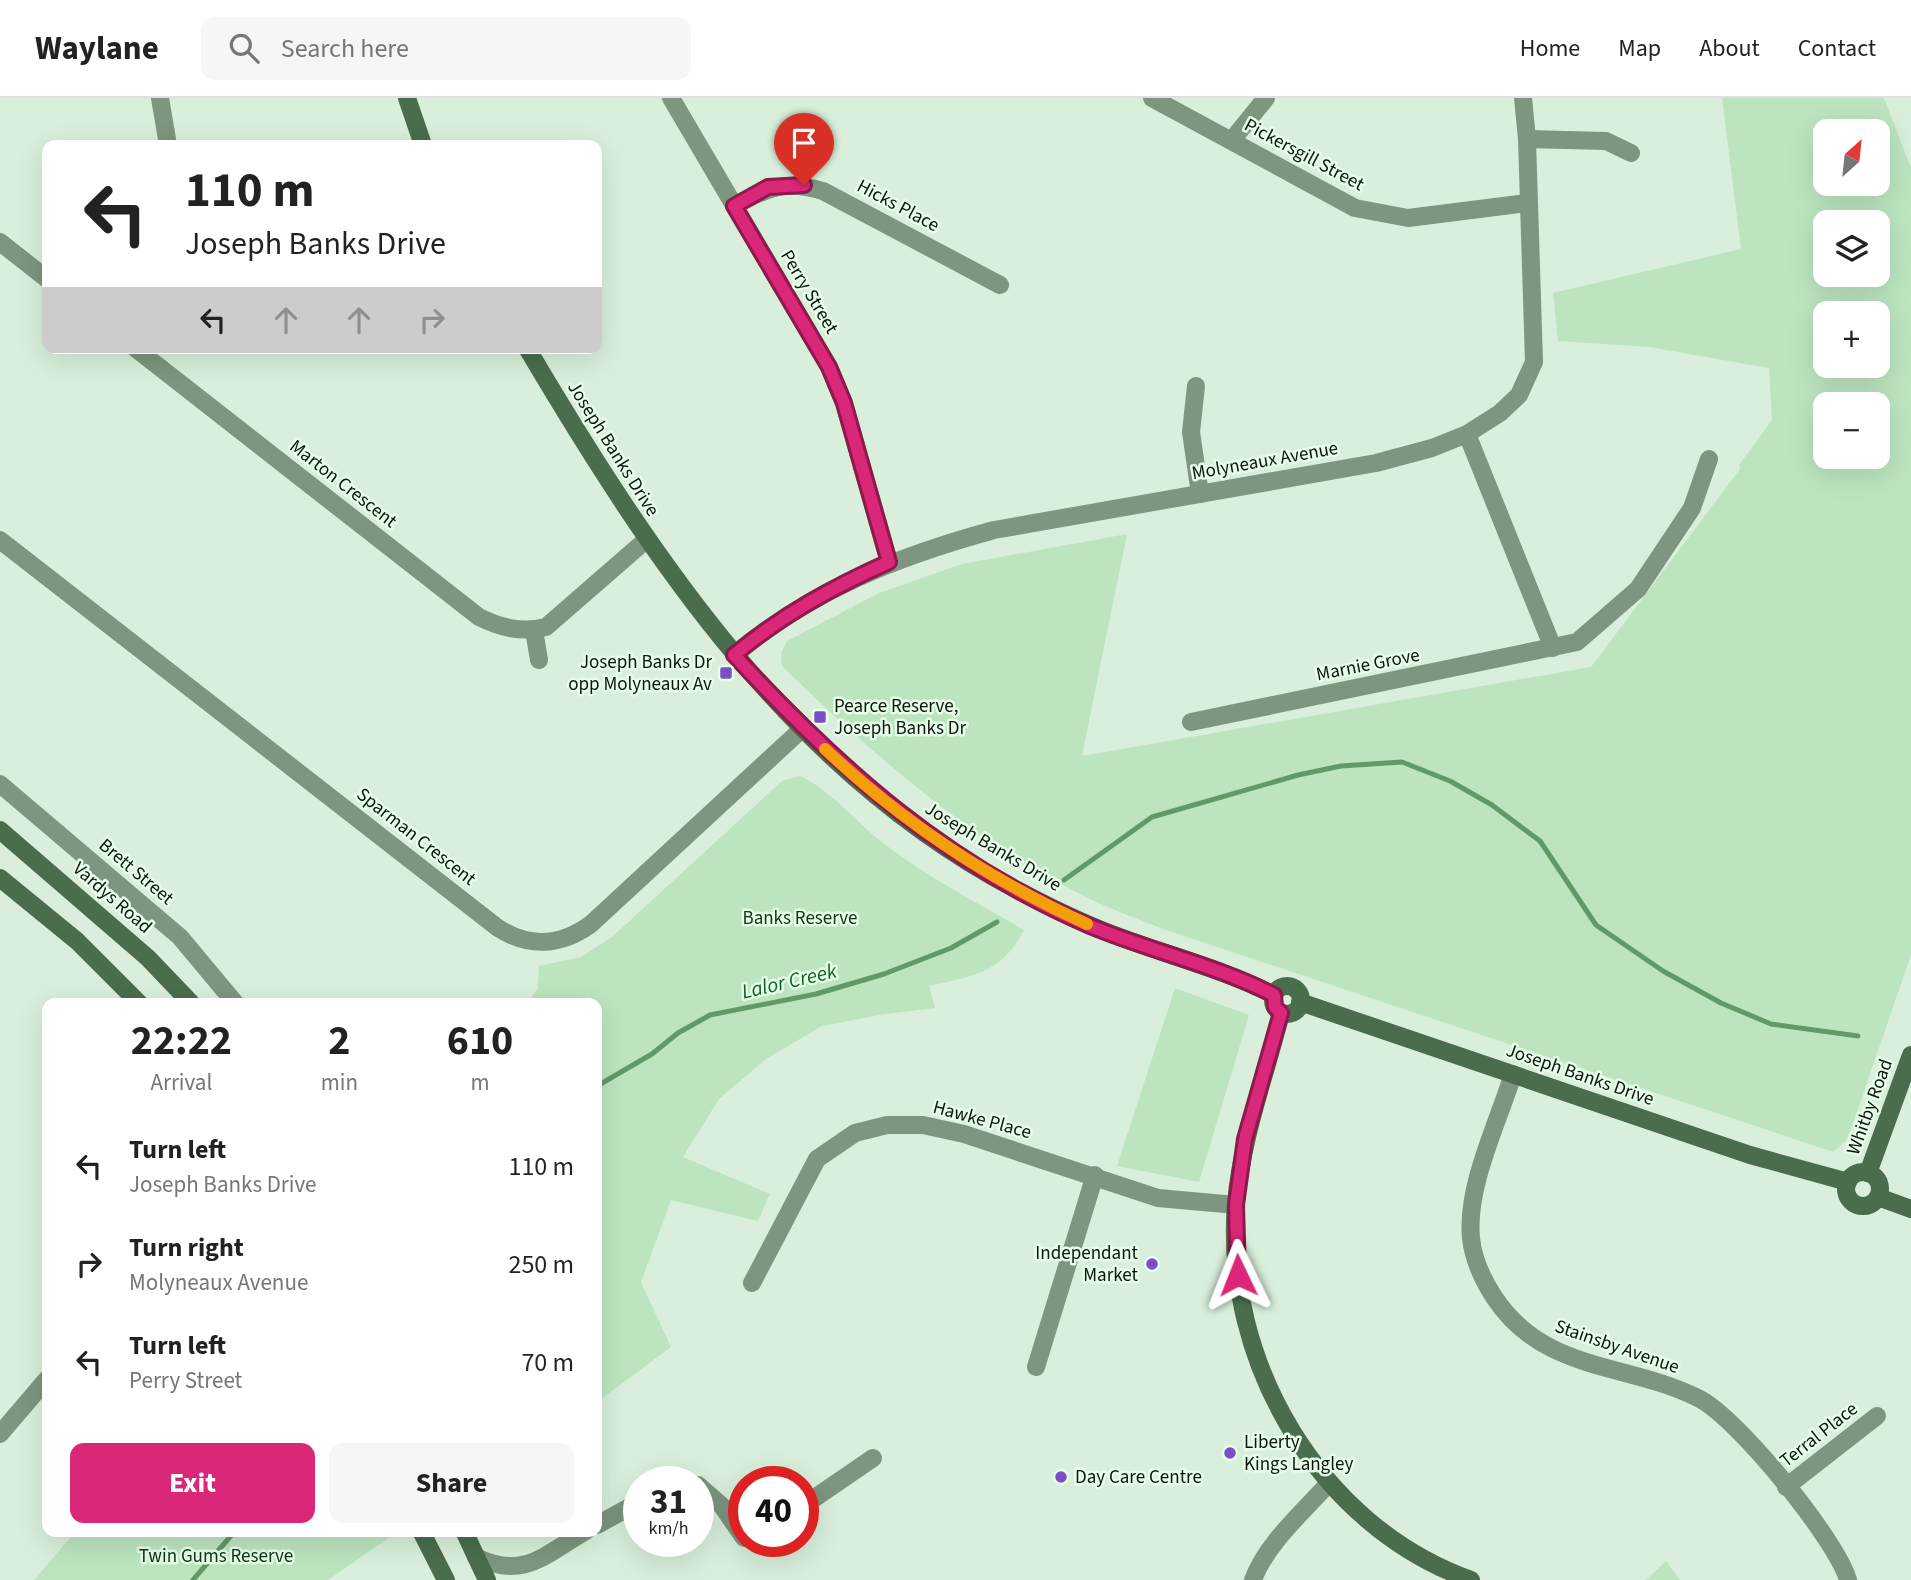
<!DOCTYPE html>
<meta charset="utf-8">
<style>
:root{--surface:#fff;--page:#f6f6f6;--text:#222;--muted:#767676;--line:#e0e0e0;--accent:#db2777}
body{margin:0;font-family:"Source Sans 3",sans-serif;background:var(--page);color:var(--text);height:100vh;display:flex;flex-direction:column;font-size:26px;white-space:nowrap}
*{box-sizing:border-box;margin:0}
p{font-size:23px;color:var(--muted)}
.icon{flex:none;width:38px;height:38px;fill:none;stroke:currentColor;stroke-width:2;stroke-linecap:round;stroke-linejoin:round}
.map{position:relative;flex:1;overflow:hidden}
.side{position:absolute;left:42px;top:900px;width:560px;height:539px;display:flex;flex-direction:column;background:var(--surface);border-radius:14px;box-shadow:0 7px 28px #0002}
.side>*{flex:none}
.banner{position:absolute;left:42px;top:42px;width:560px;height:214px;border-radius:14px;box-shadow:0 7px 28px #0002;background:#fff;color:var(--text);overflow:hidden}
.needle{width:46px;rotate:27deg}
.buttons{position:absolute;left:1813px;top:21px;display:grid;gap:14px}
.buttons a{display:grid;place-items:center;width:77px;height:77px;border-radius:14px;background:var(--surface);box-shadow:0 7px 28px #0002;font-size:35px}
.speed{position:absolute;left:623px;top:1368px;display:flex;gap:14px;font-size:35px;font-weight:700;text-align:center}
.speed>*{display:grid;place-content:center;width:91px;height:91px;border-radius:50%;background:var(--surface);box-shadow:0 7px 28px #0002;line-height:1}
.speed small{font-size:18px;font-weight:400}
.speed .limit{border:10px solid #d22;background:#fff;color:#111}
.pin{position:absolute;display:grid;place-items:center;width:60px;height:60px;color:#fff;margin:-72px -30px;border-radius:50% 50% 50% 0;rotate:-45deg;box-shadow:0 0 7px #0007}
.pin .icon{rotate:45deg}
.me{position:absolute;width:77px;margin:-38px;rotate:358deg;stroke-linejoin:round;filter:drop-shadow(0 0 5px #0008)}
.turn{display:flex;align-items:center;gap:24px;height:147px;padding:0 28px;font-size:32px}
.turn .icon{width:91px;height:91px;stroke-width:2.5}
.turn b{display:block;font-size:49px;line-height:60px}
.lanes{display:flex;align-items:center;height:66px;padding:0 28px;background:#0003;justify-content:center;gap:35px;direction:ltr}
.lanes .off{opacity:.35}
.eta{display:flex;justify-content:space-evenly;align-items:center;height:119px;text-align:center}
.eta b{font-size:42px;font-weight:700;line-height:49px}
.action{display:flex;gap:14px;margin-top:auto;padding:14px 28px}
.action a{flex:1;height:80px;border-radius:14px;background:var(--accent);color:#fff;font-size:28px;font-weight:700;line-height:80px;text-align:center}
.action a+a{background:var(--page);color:var(--text)}
ul{padding:0;list-style:none}
li{display:flex;align-items:center;gap:21px;height:98px;padding:0 28px}
li div{flex:1}
li b{display:block;font-size:26px}
li em{font-style:normal}
header{display:flex;align-items:center;gap:42px;box-sizing:border-box;height:98px;padding:0 35px;background:var(--surface);border-bottom:2px solid var(--line)}
header strong{font-size:33px}
nav{display:flex;gap:38px;margin-inline-start:auto;font-size:24px}
.search{width:490px;height:63px;background:var(--page);display:flex;align-items:center;gap:18px;box-sizing:border-box;padding:0 24px;border-radius:14px;color:var(--muted);font-size:26px}
.map>svg:first-child{display:block}
</style>
<header>
<strong>Waylane</strong>
<div class="search"><svg class="icon" aria-label="search" viewBox="0 0 24 24"><circle cx="10" cy="10" r="6"/><path d="M15 15l6 6"/></svg>Search here</div>
<nav><a>Home</a><a>Map</a><a>About</a><a>Contact</a></nav>
</header>
<div class="map">
<svg width="1911" height="1482" viewBox="0 0 1911 1482">
<rect width="100%" height="100%" fill="#d9efdb"/>
<!-- green -->
<g fill="#bce5bf" fill-rule="evenodd">
<path d="M1722,0H1884L1911,70V857L1851,1031L1846,1043L1833,1054L1160,830C1131,818 1100,807 1072,792C962,735 870,654 782,568L781,555L787,543L879,495L962,466L1127,436L1082,658L1591,569L1740,371L1739,367L1772,322L1769,270L1649,249L1558,243L1553,195L1741,151ZM1878,33V86H1825V33ZM1878,124V177H1825V124ZM1878,215V268H1825V215ZM1878,306V359H1825V306Z"/>
<path d="M800,678C832,693 855,723 883,745C927,779 976,804 1024,832C1001,876 974,877 929,888L935,910L885,916L822,928L766,961L719,1001L683,1059L770,1096L758,1123L671,1102L641,1184L671,1249L597,1304V905H527L538,890L539,868L581,859L612,839L782,683Z"/>
<path d="M1175,890L1249,917L1199,1084L1117,1068Z"/>
<path d="M76,1433H397V1434L328,1482H34Z"/>
<path d="M1666,1463L1680,1482H1646Z"/>
</g>
<g fill="none" stroke-linecap="round" stroke-linejoin="round">
<!-- stream -->
<g stroke="#629968" stroke-width="5">
<path d="M1064,782L1152,719L1298,677L1341,668L1402,664L1450,683L1492,707L1540,743L1596,827L1663,873L1721,905L1771,926L1858,938"/>
<path d="M597,988L652,956L678,935L710,917L816,896L884,876L951,850L997,824"/>
<path d="M193,1482L235,1433"/>
</g>
<!-- street -->
<g stroke="#7e957f" stroke-width="18">
<path d="M160,0L168,47"/>
<path d="M671,0L829,269L844,305L889,464"/>
<path d="M1152,0L1355,110L1408,120L1527,105"/>
<path d="M1527,41L1606,43L1631,55"/>
<path d="M1232,42L1266,0"/>
<path d="M734,108C768,90 784,81 823,93L1000,187"/>
<path d="M0,144L47,181"/>
<path d="M135,250L479,519C501,530 522,535 546,529L646,442"/>
<path d="M1196,288L1191,334L1200,396"/>
<path d="M1467,336L1553,550"/>
<path d="M0,442L498,830C529,850 561,848 591,826L803,630"/>
<path d="M534,532L539,562"/>
<path d="M734,557C811,492 899,458 994,432L1376,365L1432,350L1467,336L1500,315L1519,297L1534,264L1527,41L1523,0"/>
<path d="M1191,624L1577,544L1638,491L1692,410L1709,361"/>
<path d="M0,686L180,839L235,905"/>
<path d="M1513,976C1498,1025 1466,1088 1471,1140C1473,1160 1483,1182 1494,1199C1544,1275 1626,1264 1698,1300C1736,1318 1837,1442 1848,1482"/>
<path d="M752,1185L817,1061L855,1035L887,1027H923L964,1036L1158,1100L1236,1107"/>
<path d="M1036,1269L1095,1077"/>
<path d="M0,1336L47,1281"/>
<path d="M678,1384H685"/>
<path d="M698,1387L722,1408L744,1440"/>
<path d="M1786,1389L1877,1318"/>
<path d="M803,1408L873,1360"/>
<path d="M597,1427L639,1404"/>
<path d="M476,1459C524,1482 544,1457 586,1433"/>
<path d="M1253,1482C1266,1446 1303,1414 1328,1386"/>
</g>
<!-- secondary -->
<g stroke="#4a6d4e" stroke-width="18">
<path d="M407,0L423,47"/>
<path d="M527,250C652,461 794,676 1019,793C1053,811 1088,828 1125,841C1174,859 1227,873 1274,897"/>
<path d="M0,732L148,860L191,905"/>
<path d="M0,780L77,843L139,905"/>
<circle cx="1287" cy="902" r="14"/>
<path d="M1300,904L1750,1057L1848,1084"/>
<path d="M1281,915C1265,979 1242,1038 1236,1105C1223,1263 1319,1428 1471,1482"/>
<circle cx="1863" cy="1091" r="17"/>
<path d="M1868,1075L1911,957"/>
<path d="M1878,1099L1911,1111"/>
<path d="M421,1433L446,1482"/>
<path d="M464,1433L487,1482"/>
</g>
</g>
<g fill="none" stroke-linecap="round" stroke-linejoin="round">
<!-- route casing -->
<g stroke="#8e194d" stroke-width="18">
<path id="route" d="M804,87L768,89L734,108L829,269L844,305L889,464C833,489 782,517 734,557C839,671 946,766 1090,828C1150,853 1216,867 1274,897L1275,909L1281,915L1245,1041L1236,1107L1238,1177"/>
</g>
<!-- route -->
<use href="#route" stroke="#db2777" stroke-width="12"/>
<!-- slow -->
<path stroke="#f59e0b" stroke-width="12" d="M825,651C903,725 990,782 1087,826"/>
</g>
<!-- markers -->
<g fill="#7b4ec7" stroke="#e6fde8" stroke-width="2.5">
<rect x="719" y="568" width="14" height="14" rx="3.5"/>
<rect x="813" y="612" width="14" height="14" rx="3.5"/>
<circle cx="1152" cy="1166" r="7"/>
<circle cx="1230" cy="1355" r="7"/>
<circle cx="1061" cy="1379" r="7"/>
</g>
<g text-anchor="middle" dominant-baseline="central" stroke-width="5" stroke-linejoin="round" paint-order="stroke">
<!-- street labels -->
<g font-size="19" fill="#0e150e" stroke="#e6fde8">
<text transform="translate(1304 57) rotate(28)">Pickersgill Street</text>
<text transform="translate(898 108) rotate(28)">Hicks Place</text>
<text transform="translate(809 194) rotate(59)">Perry Street</text>
<text transform="translate(613 351) rotate(58)">Joseph Banks Drive</text>
<text transform="translate(1265 363) rotate(-10)">Molyneaux Avenue</text>
<text transform="translate(343 386) rotate(38)">Marton Crescent</text>
<text transform="translate(1368 567) rotate(-11)">Marnie Grove</text>
<text transform="translate(416 739) rotate(38)">Sparman Crescent</text>
<text transform="translate(993 749) rotate(31)">Joseph Banks Drive</text>
<text transform="translate(136 774) rotate(40)">Brett Street</text>
<text transform="translate(112 800) rotate(41)">Vardys Road</text>
<text transform="translate(1580 977) rotate(19)">Joseph Banks Drive</text>
<text transform="translate(1870 1009) rotate(-70)">Whitby Road</text>
<text transform="translate(982 1022) rotate(15)">Hawke Place</text>
<text transform="translate(1617 1249) rotate(19)">Stainsby Avenue</text>
<text transform="translate(1819 1337) rotate(-38)">Terral Place</text>
</g>
<!-- poi labels -->
<g font-size="19" fill="#0e150e" stroke="#e6fde8" text-anchor="start">
<text x="712" y="564" text-anchor="end">Joseph Banks Dr<tspan x="712" dy="22">opp Molyneaux Av</tspan></text>
<text x="834" y="608">Pearce Reserve,<tspan x="834" dy="22">Joseph Banks Dr</tspan></text>
<text x="1138" y="1155" text-anchor="end">Independant<tspan x="1138" dy="22">Market</tspan></text>
<text x="1244" y="1344">Liberty<tspan x="1244" dy="22">Kings Langley</tspan></text>
<text x="1075" y="1379">Day Care Centre</text>
</g>
<!-- park labels -->
<g font-size="19" fill="#0c3615" stroke="#e6fde8">
<text x="800" y="820">Banks Reserve</text>
<text x="216" y="1458">Twin Gums Reserve</text>
</g>
<!-- water labels -->
<g font-size="21" font-style="italic" fill="#0d6325" stroke="#e6fde8">
<text transform="translate(789 883) rotate(-13)">Lalor Creek</text>
</g>
</g>
</svg>
<div class="buttons">
<a><svg class="needle" viewBox="-14 -14 28 28"><path d="M0-13l5 13h-10z" fill="#e53935"/><path d="M0 13l5-13h-10z" fill="#767676"/></svg></a>
<a><svg class="icon" aria-label="layers" viewBox="0 0 24 24"><path d="M12 4l9 5-9 5-9-5zM3 14l9 5 9-5"/></svg></a>
<a>+</a>
<a>−</a>
</div>
<div class="speed"><div>31<small>km/h</small></div><div class="limit">40</div></div>
<div class="pin" style="left:804px;top:87px;background:#d93025"><svg class="icon" aria-label="arrive" viewBox="0 0 24 24"><path d="M6 21V4h12l-3 4 3 4H6"/></svg></div>
<svg class="me" style="left:1238px;top:1177px" viewBox="-20 -20 40 40"><path d="M0-17L14 15 0 8-14 15z" fill="#db2777" stroke="#fff" stroke-width="4"/></svg>
<div class="banner">
<div class="turn"><svg class="icon" aria-label="left" viewBox="0 0 24 24"><path d="M17 20v-9H6M10 6l-5 5 5 5"/></svg><div><b>110 m</b>Joseph Banks Drive</div></div>
<div class="lanes"><svg class="icon" aria-label="left" viewBox="0 0 24 24"><path d="M17 20v-9H6M10 6l-5 5 5 5"/></svg><svg class="icon off" aria-label="ahead" viewBox="0 0 24 24"><path d="M12 20V5M6 11l6-6 6 6"/></svg><svg class="icon off" aria-label="ahead" viewBox="0 0 24 24"><path d="M12 20V5M6 11l6-6 6 6"/></svg><svg class="icon off" aria-label="right" viewBox="0 0 24 24"><path d="M7 20v-9h11M14 6l5 5-5 5"/></svg></div>
</div>
<section class="side">
<div class="eta">
<div><b>22:22</b><p>Arrival</p></div>
<div><b>2</b><p>min</p></div>
<div><b>610</b><p>m</p></div>
</div>
<ul>
<li><svg class="icon" aria-label="left" viewBox="0 0 24 24"><path d="M17 20v-9H6M10 6l-5 5 5 5"/></svg><div><b>Turn left</b><p>Joseph Banks Drive</p></div><em>110 m</em></li>
<li><svg class="icon" aria-label="right" viewBox="0 0 24 24"><path d="M7 20v-9h11M14 6l5 5-5 5"/></svg><div><b>Turn right</b><p>Molyneaux Avenue</p></div><em>250 m</em></li>
<li><svg class="icon" aria-label="left" viewBox="0 0 24 24"><path d="M17 20v-9H6M10 6l-5 5 5 5"/></svg><div><b>Turn left</b><p>Perry Street</p></div><em>70 m</em></li>
</ul>
<div class="action"><a>Exit</a><a>Share</a></div>
</section>
</div>
